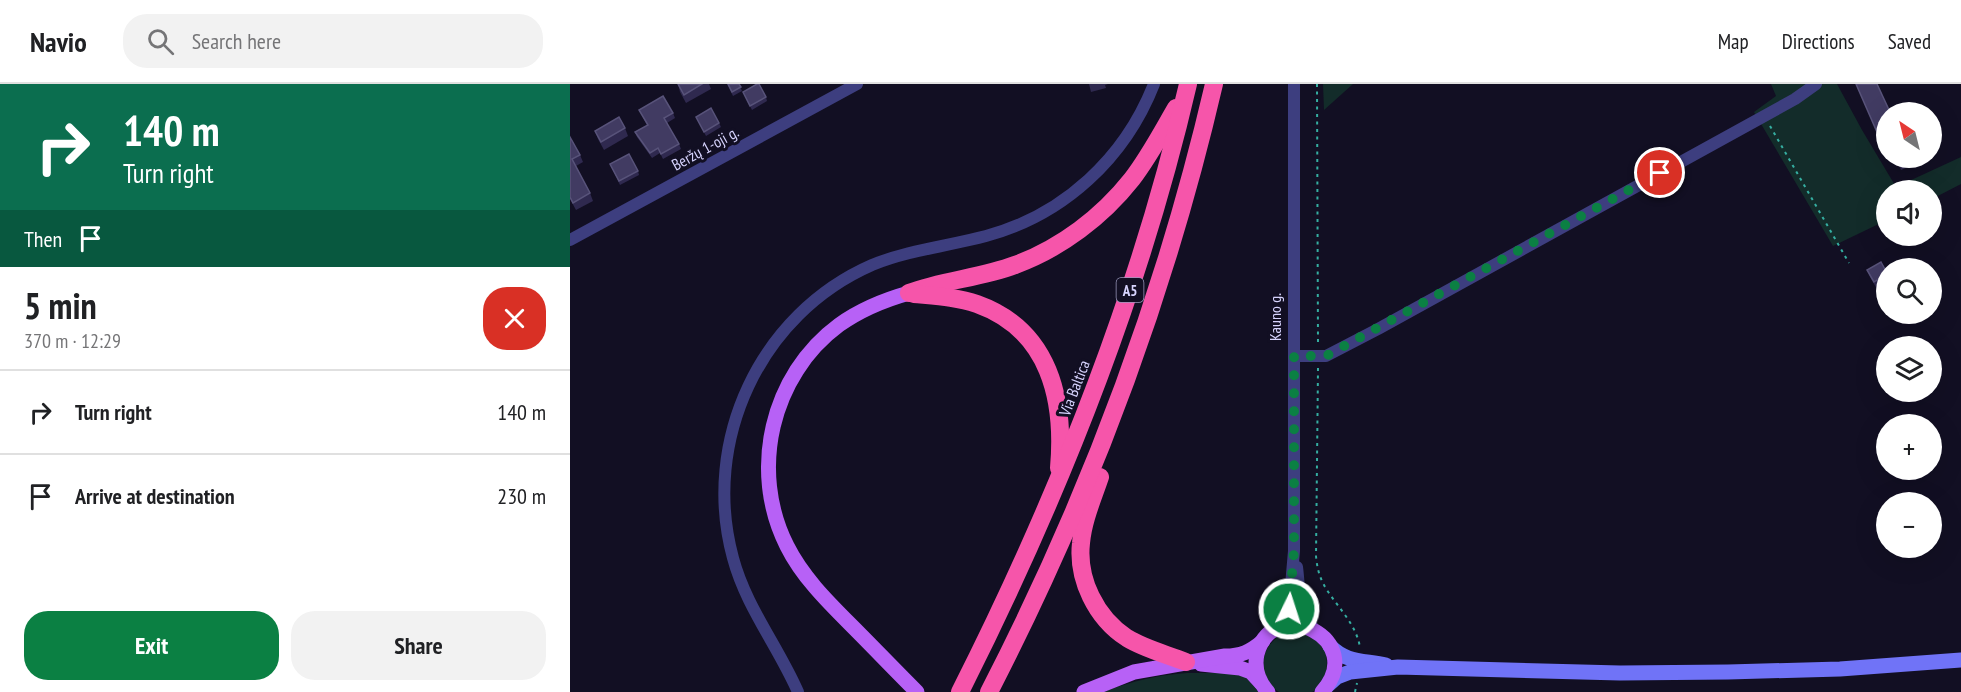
<!DOCTYPE html>
<meta charset="utf-8">
<style>
:root{--surface:#fff;--page:#f2f2f2;--text:#202124;--muted:#757577;--line:#e0e0e0;--accent:#0b8043}
body{margin:0;font-family:"PT Sans Narrow",sans-serif;background:var(--page);color:var(--text);height:100vh;display:flex;flex-direction:column;font-size:22px;white-space:nowrap}
*{box-sizing:border-box;margin:0}
p{font-size:20px;color:var(--muted)}
.icon{flex:none;width:33px;height:33px;fill:none;stroke:currentColor;stroke-width:2;stroke-linecap:round;stroke-linejoin:round}
.map{position:relative;flex:1;overflow:hidden}
.side{display:flex;flex-direction:column;background:var(--surface);width:570px}
.side>*{flex:none}
.top-card{background:#0b6e4f;color:#fff;overflow:hidden}
.needle{width:39px;rotate:325deg}
.buttons{position:absolute;left:1306px;top:18px;display:grid;gap:12px}
.buttons a{display:grid;place-items:center;width:66px;height:66px;border-radius:50%;background:var(--surface);box-shadow:0 6px 24px #0002;font-size:30px}
.pin{position:absolute;display:grid;place-items:center;width:51px;height:51px;color:#fff;margin:-26px;border:3px solid #fff;border-radius:50%;box-shadow:0 2px 6px #0007}
.me{position:absolute;width:66px;margin:-33px;rotate:4deg;stroke-linejoin:round;filter:drop-shadow(0 0 4px #0008)}
.turn{display:flex;align-items:center;gap:21px;height:126px;padding:0 24px;font-size:27px}
.turn .icon{width:78px;height:78px;stroke-width:2.5}
.turn b{display:block;font-size:42px;line-height:51px}
.then{display:flex;align-items:center;height:57px;padding:0 24px;background:#0003;gap:12px;font-size:22px}
.round{display:grid;place-items:center;flex:none;width:63px;height:63px;border-radius:24px;background:var(--page)}
.overview{display:flex;align-items:center;justify-content:space-between;height:102px;padding:0 24px}
h1{font-size:36px;font-weight:600;line-height:45px}
.cta{display:flex;gap:12px;margin-top:auto;padding:12px 24px}
.cta a{flex:1;height:69px;border-radius:24px;background:var(--accent);color:#fff;font-size:24px;font-weight:600;line-height:69px;text-align:center}
.cta a+a{background:var(--page);color:var(--text)}
ul{padding:0;list-style:none}
li{display:flex;align-items:center;gap:18px;height:84px;padding:0 24px;border-top:2px solid var(--line)}
li div{flex:1}
li b{display:block;font-size:22px}
li em{font-style:normal}
header{display:flex;align-items:center;gap:36px;box-sizing:border-box;height:84px;padding:0 30px;background:var(--surface);border-bottom:2px solid var(--line)}
header strong{font-size:28px}
nav{display:flex;gap:33px;margin-inline-start:auto;font-size:21px}
.search{width:420px;height:54px;background:var(--page);display:flex;align-items:center;gap:15px;box-sizing:border-box;padding:0 21px;border-radius:24px;color:var(--muted);font-size:22px}
main{display:flex;flex:1;min-height:0}
.map>svg:first-child{display:block}
</style>
<header>
<strong>Navio</strong>
<div class="search"><svg class="icon" aria-label="search" viewBox="0 0 24 24"><circle cx="10" cy="10" r="6"/><path d="M15 15l6 6"/></svg>Search here</div>
<nav><a>Map</a><a>Directions</a><a>Saved</a></nav>
</header>
<main>
<section class="side">
<div class="top-card">
<div class="turn"><svg class="icon" aria-label="right" viewBox="0 0 24 24"><path d="M7 20v-9h11M14 6l5 5-5 5"/></svg><div><b>140 m</b>Turn right</div></div>
<div class="then">Then<svg class="icon" aria-label="arrive" viewBox="0 0 24 24"><path d="M6 21V4h12l-3 4 3 4H6"/></svg></div>
</div>
<div class="overview"><div><h1>5 min</h1><p>370 m · 12:29</p></div><a class="round" style="background:#d93025;color:#fff"><svg class="icon" aria-label="close" viewBox="0 0 24 24"><path d="M6 6l12 12M18 6L6 18"/></svg></a></div>
<ul>
<li><svg class="icon" aria-label="right" viewBox="0 0 24 24"><path d="M7 20v-9h11M14 6l5 5-5 5"/></svg><div><b>Turn right</b></div><em>140 m</em></li>
<li><svg class="icon" aria-label="arrive" viewBox="0 0 24 24"><path d="M6 21V4h12l-3 4 3 4H6"/></svg><div><b>Arrive at destination</b></div><em>230 m</em></li>
</ul>
<div class="cta"><a>Exit</a><a>Share</a></div>
</section>
<div class="map">
<svg width="1391" height="608" viewBox="0 0 1391 608">
<rect width="100%" height="100%" fill="#120f23"/>
<!-- green -->
<g fill="#132c2a">
<path d="M753,0H783L754,26Z"/>
<path d="M1201,0H1267L1292,46L1326,103L1391,73V100L1362,115V106H1317V136L1263,162L1184,28L1206,12Z"/>
<path d="M724,547C731,549 740,551 746,555C762,565 760,600 742,608C734,608 718,608 709,608C682,589 692,552 724,547Z"/>
<path d="M617,589H662L676,593L689,608H534C561,597 588,591 617,589Z"/>
</g>
<g fill="none" stroke-linecap="round" stroke-linejoin="round">
<!-- path -->
<g stroke="#35aea1" stroke-width="2" stroke-dasharray="3 4.5" stroke-linecap="butt">
<path d="M747,0L748,261"/>
<path d="M1200,42L1279,179"/>
<path d="M748,284L746,472C747,483 749,492 754,501C765,521 787,540 790,564"/>
<path d="M785,608L787,599"/>
</g>
<!-- minor -->
<g stroke="#3d3e7f" stroke-width="12">
<path d="M0,156L287,0"/>
<path d="M725,272H756L808,245L1225,15L1246,0"/>
<path d="M727,483C730,507 728,527 745,546"/>
<path d="M706,545L715,536L719,525L724,467V0"/>
<path d="M228,608C208,562 176,523 163,474C131,357 190,230 302,181C339,166 378,162 416,152C494,131 555,74 584,0"/>
</g>
<!-- secondary -->
<g stroke="#7073f7" stroke-width="15">
<path d="M760,562C776,579 794,576 816,581"/>
<path d="M757,602L767,593L780,588L828,583L1050,589L1158,588L1270,585L1391,576"/>
</g>
<!-- primary -->
<g stroke="#b761f6" stroke-width="15">
<path d="M339,209C314,216 290,226 269,241C201,291 179,387 217,462C232,492 256,516 280,540C302,562 324,585 347,608"/>
<path d="M631,580L670,584L681,588L691,599"/>
<path d="M514,608L564,588L655,572C671,572 680,568 693,557"/>
<path d="M698,608C688,597 684,584 687,570C703,509 799,555 752,608"/>
</g>
<!-- motorway -->
<g stroke="#f655aa" stroke-width="18">
<path d="M339,209C373,196 411,194 445,181C491,164 532,133 562,95C579,73 592,48 606,24"/>
<path d="M344,210C365,212 387,213 407,220C480,246 495,316 489,384"/>
<path d="M530,393C523,414 513,436 511,459C507,495 526,534 557,554C575,565 596,570 616,578"/>
<path d="M390,608C488,414 569,212 618,0"/>
<path d="M419,608C518,416 595,211 644,0"/>
</g>
</g>
<!-- wall -->
<g fill="#2f294f">
<path d="M108,0H139L141,5L116,19L110,8Z"/>
<path d="M157,0H169L172,7L163,12Z"/>
<path d="M519,0H538L535,1L536,4L521,8Z"/>
<path d="M1286,0L1317,28V56L1312,59Z"/>
<path d="M173,8L196,13L197,17L182,26Z"/>
<path d="M69,26L103,29L105,34L97,39L109,60L111,65L93,75L90,69L82,74L67,53L65,48L77,41Z"/>
<path d="M126,33L149,39L151,43L136,52Z"/>
<path d="M55,44L58,52L34,66L28,55L25,47Z"/>
<path d="M0,53L10,71L13,78L6,82L20,109L23,117L6,126L0,115Z"/>
<path d="M1326,74H1359L1331,86Z"/>
<path d="M40,80L68,87L69,91L50,101Z"/>
<path d="M1297,186L1317,189V217L1310,203L1307,205L1300,193Z"/>
</g>
<!-- building -->
<g fill="#413b62" stroke="#58537a" stroke-width="1.5">
<path d="M108,0H132L114,11Z"/>
<path d="M158,0H169L171,3L162,8Z"/>
<path d="M187,0H189L196,13L180,22L173,8Z"/>
<path d="M1286,0H1307L1320,28H1317V52L1310,55Z"/>
<path d="M93,12L103,29L94,34L109,60L91,70L88,64L80,69L65,48L78,41L69,26Z"/>
<path d="M141,24L149,39L134,48L126,33Z"/>
<path d="M49,33L55,44L31,58L25,47Z"/>
<path d="M0,53L10,71L2,75L20,109L3,119L0,113Z"/>
<path d="M59,70L68,87L49,97L40,80Z"/>
<path d="M1326,74H1349L1330,82Z"/>
<path d="M1311,178L1317,189V213H1316L1307,196L1304,198L1297,186Z"/>
</g>
<g fill="none" stroke-linecap="round" stroke-linejoin="round">
<!-- route -->
<path stroke="#0b8043" stroke-width="10" stroke-dasharray="0 18" d="M719,525L724,467V272H756L1090,89"/>
</g>
<g text-anchor="middle" dominant-baseline="central" stroke-width="6" stroke-linejoin="round" paint-order="stroke">
<!-- shield labels -->
<rect fill="#120f23" stroke="#9b98bc" stroke-width="1.5" x="546.5" y="194" width="27" height="24" rx="4.5"/>
<g font-size="15" font-weight="bold" fill="#d6d3fd">
<text x="560" y="206">A5</text>
</g>
<!-- street labels -->
<g font-size="16" fill="#d6d3fd" stroke="#120f23">
<text transform="translate(135 64) rotate(-29)">Beržų 1-oji g.</text>
<text transform="translate(705 233) rotate(-90)">Kauno g.</text>
<text transform="translate(504 304) rotate(-69)">Via Baltica</text>
</g>
</g>
</svg>
<div class="buttons">
<a><svg class="needle" viewBox="-14 -14 28 28"><path d="M0-13l5 13h-10z" fill="#e53935"/><path d="M0 13l5-13h-10z" fill="#757577"/></svg></a>
<a><svg class="icon" aria-label="sound" viewBox="0 0 24 24"><path d="M4 9h4l5-4v14l-5-4H4zM17 9q2 3 0 6"/></svg></a>
<a><svg class="icon" aria-label="search" viewBox="0 0 24 24"><circle cx="10" cy="10" r="6"/><path d="M15 15l6 6"/></svg></a>
<a><svg class="icon" aria-label="layers" viewBox="0 0 24 24"><path d="M12 4l9 5-9 5-9-5zM3 14l9 5 9-5"/></svg></a>
<a>+</a>
<a>−</a>
</div>
<div class="pin" style="left:1090px;top:89px;background:#d93025"><svg class="icon" aria-label="arrive" viewBox="0 0 24 24"><path d="M6 21V4h12l-3 4 3 4H6"/></svg></div>
<svg class="me" style="left:719px;top:525px" viewBox="-20 -20 40 40"><circle r="17" fill="#0b8043" stroke="#fff" stroke-width="3"/><path d="M0-11L8 9 0 5-8 9z" fill="#fff"/></svg>
</div>
</main>
